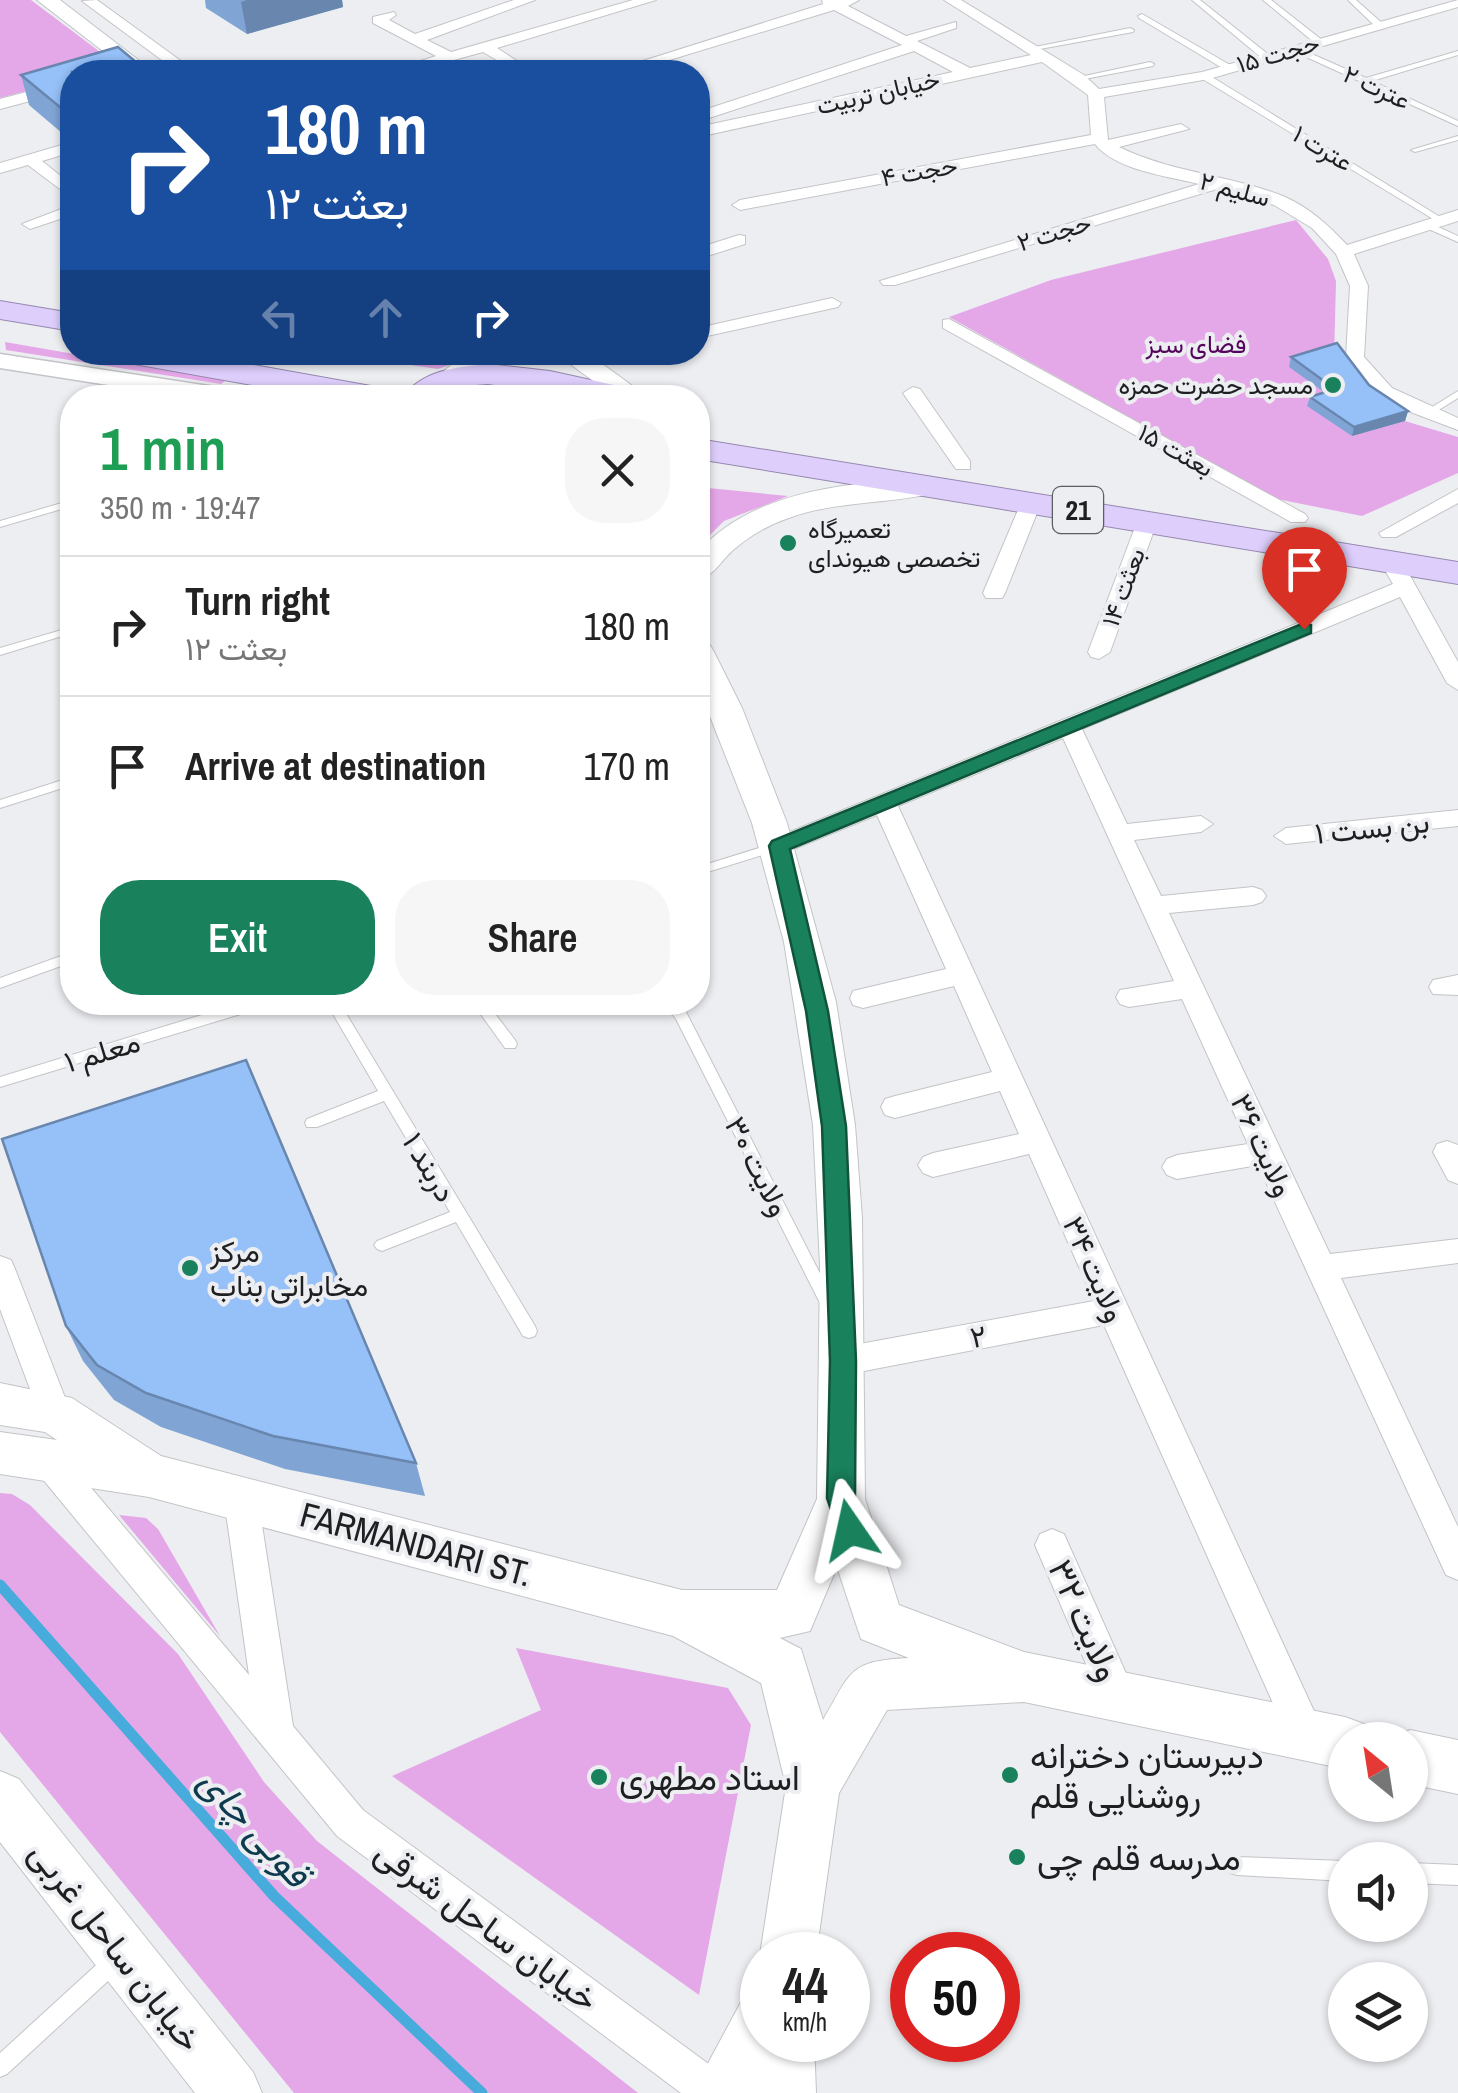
<!DOCTYPE html>
<meta charset="utf-8">
<style>
:root{--surface:#fff;--page:#f6f6f6;--text:#222;--muted:#767676;--line:#e0e0e0;--accent:#19825d}
body{margin:0;font-family:"Archivo Narrow",Vazirmatn,sans-serif;background:var(--page);color:var(--text);height:100vh;display:flex;flex-direction:column;font-size:38px;white-space:nowrap}
*{box-sizing:border-box;margin:0}
p{font-size:32px;color:var(--muted)}
.icon{flex:none;width:55px;height:55px;fill:none;stroke:currentColor;stroke-width:2;stroke-linecap:round;stroke-linejoin:round}
.map{position:relative;flex:1;overflow:hidden}
.details{position:absolute;left:60px;top:385px;width:650px;height:630px;display:flex;flex-direction:column;background:var(--surface);border-radius:40px;box-shadow:0 2px 8px #0004}
.details>*{flex:none}
.banner{position:absolute;left:60px;top:60px;width:650px;height:305px;border-radius:40px;box-shadow:0 2px 8px #0004;background:#1a4fa0;color:#fff;overflow:hidden}
.needle{width:65px;rotate:330deg}
.controls{position:absolute;left:1328px;top:1722px;display:grid;gap:20px}
.controls a{display:grid;place-items:center;width:100px;height:100px;border-radius:50%;background:var(--surface);box-shadow:0 2px 8px #0004;font-size:50px}
.speed{position:absolute;left:740px;top:1932px;display:flex;gap:20px;font-size:50px;font-weight:700;text-align:center}
.speed>*{display:grid;place-content:center;width:130px;height:130px;border-radius:50%;background:var(--surface);box-shadow:0 2px 8px #0004;line-height:1}
.speed small{font-size:25px;font-weight:400}
.speed .limit{border:15px solid #d22;background:#fff;color:#111}
.pin{position:absolute;display:grid;place-items:center;width:85px;height:85px;color:#fff;margin:-102px -42px;border-radius:50% 50% 50% 0;rotate:-45deg;box-shadow:0 0 10px #0007}
.pin .icon{rotate:45deg}
.me{position:absolute;width:110px;margin:-55px;rotate:349deg;stroke-linejoin:round;filter:drop-shadow(0 0 8px #0008)}
.turn{display:flex;align-items:center;gap:35px;height:210px;padding:0 40px;font-size:45px}
.turn .icon{width:130px;height:130px;stroke-width:2.5}
.turn b{display:block;font-size:70px;line-height:85px}
.lanes{display:flex;align-items:center;height:95px;padding:0 40px;background:#0003;justify-content:center;gap:50px;direction:ltr}
.lanes .off{opacity:.35}
.round{display:grid;place-items:center;flex:none;width:105px;height:105px;border-radius:40px;background:var(--page)}
.summary{display:flex;align-items:center;justify-content:space-between;height:170px;padding:0 40px}
h1{font-size:60px;font-weight:600;line-height:75px;color:#1e9e55}
.action{display:flex;gap:20px;margin-top:auto;padding:20px 40px}
.action a{flex:1;height:115px;border-radius:40px;background:var(--accent);color:#fff;font-size:40px;font-weight:600;line-height:115px;text-align:center}
.action a+a{background:var(--page);color:var(--text)}
ul{padding:0;list-style:none}
li{display:flex;align-items:center;gap:30px;height:140px;padding:0 40px;border-top:2px solid var(--line)}
li div{flex:1}
li b{display:block;font-size:38px}
li em{font-style:normal}
.map>svg:first-child{display:block}
</style>
<div class="map">
<svg width="1458" height="2093" viewBox="0 0 1458 2093">
<rect width="100%" height="100%" fill="#edeef1"/>
<!-- green -->
<g fill="#e4a8e8">
<path d="M0,0H31L120,67L72,72V79L0,98Z"/>
<path d="M1296,220L1328,259L1336,281L1333,399L1352,436L1405,421L1458,437V473L1362,516L1277,499L949,317L1051,280Z"/>
<path d="M5,342L224,380L225,381L221,384L6,350Z"/>
<path d="M330,353H453L449,365L438,369Z"/>
<path d="M698,487L788,496L724,521L698,547Z"/>
<path d="M0,1493L12,1494L30,1505L178,1654L264,1782L317,1841L638,2093H294L0,1732Z"/>
<path d="M119,1515L146,1518L158,1529L220,1636Z"/>
<path d="M516,1648L728,1688L751,1725L699,1995L392,1776L541,1710Z"/>
</g>
<g fill="none" stroke-linecap="round" stroke-linejoin="round">
<!-- stream -->
<path stroke="#47abdb" stroke-width="11" d="M0,1585L274,1896L482,2093"/>
<!-- service casing -->
<g stroke="#c3c4c7" stroke-width="2">
<g id="service">
<path d="M1192,0H1200L1269,55V59H1263Z"/>
<path d="M1263,0H1271L1322,40V44H1316Z"/>
<path d="M1348,0H1356L1382,23V27H1376Z"/>
<path d="M1142,14L1230,65L1231,67L1224,69L1139,18L1138,16Z"/>
<path d="M1130,28L1134,30L1133,32L1029,51L1025,49Z"/>
<path d="M1296,47L1366,78L1458,51V55L1372,81L1458,121V126L1293,51L1292,49Z"/>
<path d="M1150,62L1154,64L1153,66L1079,80L1075,78Z"/>
<path d="M1201,74H1207L1445,220L1438,222L1201,78Z"/>
<path d="M1458,136V140L1415,152L1411,150Z"/>
<path d="M1427,222L1458,236V242L1424,227L1423,225Z"/>
<path d="M1458,391V398L1429,416L1421,414Z"/>
<path d="M72,500V506L0,527V521Z"/>
<path d="M72,627V633L0,655V648Z"/>
<path d="M72,777V785L0,808V800Z"/>
<path d="M778,842L782,843L784,846L782,849L698,875V867Z"/>
<path d="M72,952V962L0,988V978Z"/>
<path d="M244,1002H268L267,1006L0,1087V1077Z"/>
<path d="M326,1002H339L535,1326L537,1331L535,1336L529,1338L523,1336L456,1222L382,1251L377,1249L374,1245L377,1241L450,1212L384,1101L317,1127H307L305,1123L307,1119L378,1091Z"/>
<path d="M472,1002H486L515,1040L517,1044L515,1048H505Z"/>
<path d="M663,1002H677L686,1012L832,1297L835,1302L832,1307L827,1308L822,1307L676,1019Z"/>
<path d="M1237,1857L1345,1861V1881L1237,1875L1230,1873L1228,1866L1230,1859Z"/>
<path d="M1410,1863L1458,1865V1885L1410,1883Z"/>
<path d="M113,1953L120,1956L123,1963L120,1970L7,2074L0,2077V2053L106,1956Z"/>
</g>
</g>
<!-- minor casing -->
<g stroke="#c3c4c7" stroke-width="2">
<g id="minor">
<path d="M97,0L192,69L194,72H178L82,1Z"/>
<path d="M514,0H535L427,40L451,52L633,0H656L497,48L534,72H517L483,52L410,72H387L436,56L373,23V17L394,12L396,15L389,20L415,34Z"/>
<path d="M822,0H859L848,6L906,36L956,22V28L917,41L970,68L1031,55L944,0H961L1084,75L1099,89L1202,72L1458,0V7L1209,79L1104,97L1108,140L1181,124L1189,129L1119,147C1172,173 1232,175 1285,197C1310,208 1329,226 1347,245L1458,210V221L1354,254L1368,286L1364,357L1392,388L1458,418V430L1392,405L1357,375L1346,357L1350,286L1336,254L1312,228L1274,205L1217,189L895,285H883L880,281L1199,184C1167,176 1115,170 1095,144L740,210L732,205L740,200L1091,135L1088,95L1042,62L698,137V127L953,72L914,51L709,118H698V112L902,45L834,10L630,72H608L823,4Z"/>
<path d="M72,80V90L0,109V99Z"/>
<path d="M72,142V152L42,161L72,185V198L28,165L0,173V163Z"/>
<path d="M72,205V215L30,229L22,224Z"/>
<path d="M739,235L745,236V244L698,259V248Z"/>
<path d="M832,298L841,303L838,307L698,338V328Z"/>
<path d="M949,319L1305,514L1308,518L1305,522H1291L943,328V320Z"/>
<path d="M587,352H620L579,366L570,360Z"/>
<path d="M913,387L920,389L970,461V469H956L903,393Z"/>
<path d="M1458,489V503L1396,537H1382L1379,533Z"/>
<path d="M1031,497L1041,503L1005,593L1002,598H986L983,593L1021,503Z"/>
<path d="M1147,516L1157,522L1110,652L1099,659L1091,657L1088,652L1137,522Z"/>
<path d="M1397,566L1408,572L1458,662V690L1447,683L1400,597L1082,729L1127,824L1201,816L1213,824L1201,832L1134,840L1161,896L1253,887L1262,890L1266,896L1262,902L1253,905L1169,913L1330,1254L1458,1239V1263L1341,1278L1458,1527V1580L1446,1575L1258,1165L1177,1179L1167,1175L1162,1167L1167,1159L1177,1155L1248,1144L1182,999L1129,1007L1120,1004L1116,997L1120,990L1174,981L1063,738L898,806L1319,1722L1324,1735L1319,1748L1306,1753L1293,1748L1104,1325L843,1375L832,1371L827,1361L832,1351L843,1347L1094,1301L1029,1154L933,1177L923,1173L918,1165L923,1157L933,1153L1019,1134L1000,1091L895,1118L885,1115L881,1107L885,1099L895,1096L992,1072L954,986L863,1008L853,1005L850,998L853,991L946,969L877,815L779,855L767,846L770,840L1393,584L1386,572Z"/>
<path d="M1458,810V826L1286,844L1274,836L1286,828Z"/>
<path d="M1458,975V995L1433,994L1429,987L1433,980Z"/>
<path d="M1447,1141L1458,1145V1184L1448,1180L1433,1152L1437,1144Z"/>
<path d="M0,1256L11,1260L15,1269L71,1413L66,1423L55,1427L44,1423L39,1413L0,1309Z"/>
<path d="M48,1446L60,1451L249,1675L224,1499L229,1488L241,1484L253,1488L258,1499L293,1726L363,1810L729,2079L735,2093H681L337,1836L36,1471L32,1461L36,1451Z"/>
<path d="M1052,1529L1064,1534L1136,1696L1131,1708L1118,1714L1105,1708L1035,1545L1040,1534Z"/>
</g>
</g>
<!-- tertiary casing -->
<g stroke="#c3c4c7" stroke-width="3">
<path id="tertiary" d="M0,354L242,391L254,398H191L0,368Z"/>
</g>
<!-- secondary casing -->
<g stroke="#c3c4c7" stroke-width="2">
<g id="secondary">
<path d="M37,0H60L154,72H130Z"/>
<path d="M457,352H484L483,365L461,383H441L437,377L456,361Z"/>
<path d="M554,352H586L649,398H616Z"/>
<path d="M928,477L938,480L943,486L938,492C888,505 835,500 786,519C766,526 748,537 732,551C720,562 714,576 698,579V552C754,489 849,484 928,477Z"/>
<path d="M698,642L710,645L714,652L742,708L787,823L836,1002L855,1125L862,1218L865,1499L899,1605L1024,1652L1345,1717L1364,1724L1370,1740H1345V1769L1024,1702L887,1710L839,1793L816,1955H762V1962L760,1955L786,1786L761,1683L673,1636L149,1497L0,1474V1432L57,1440L45,1432L0,1425V1383L72,1398L161,1456L682,1590H777L817,1499L820,1265L813,1125L784,942L752,823L698,686ZM837,1567L861,1639L909,1658C848,1661 852,1671 823,1720L801,1649L780,1638L810,1631Z"/>
<path d="M1410,1730L1458,1740V1794L1410,1784V1740H1390Z"/>
<path d="M0,1771L19,1779L253,2072L262,2093H195L0,1842Z"/>
<path d="M762,1994V2040H814L816,2093H692L741,2002Z"/>
</g>
</g>
<!-- trunk casing -->
<g stroke="#9688af" stroke-width="2">
<g id="trunk">
<path d="M0,301L72,313V331L0,319Z"/>
<path d="M107,352H181L382,388L394,391L398,398H324L123,362L112,359Z"/>
<path d="M488,364L550,371L641,391L645,398H582L488,384L463,386L439,398H402C422,370 457,367 488,364Z"/>
<path d="M698,439L1458,562V584L698,459Z"/>
</g>
</g>
<!-- service -->
<use href="#service" fill="#fff" fill-rule="evenodd"/>
<!-- minor -->
<use href="#minor" fill="#fff" fill-rule="evenodd"/>
<!-- tertiary -->
<use href="#tertiary" fill="#fff" fill-rule="evenodd"/>
<!-- secondary -->
<use href="#secondary" fill="#fff" fill-rule="evenodd"/>
<!-- trunk -->
<use href="#trunk" fill="#decefc" fill-rule="evenodd"/>
</g>
<!-- wall -->
<g fill="#80a5d5">
<path d="M205,0H342L343,7L247,34L206,8Z"/>
<path d="M72,72V138L69,139L29,105L21,75Z"/>
<path d="M1291,357L1369,385L1408,411L1405,421L1352,436L1307,406L1310,397L1324,392L1289,367Z"/>
<path d="M66,1326L416,1463L425,1496L285,1469L161,1427L114,1400L83,1361Z"/>
</g>
<!-- shaded-wall -->
<g fill="#6886ae">
<path d="M247,0H342L343,7L247,34L241,2Z"/>
<path d="M72,106V138L69,139L61,108Z"/>
<path d="M1408,411L1405,421L1352,436L1354,427Z"/>
</g>
<!-- building -->
<g fill="#95c0f8" stroke="#6886ae" stroke-width="2.5">
<path d="M118,47L148,72H72V106L61,108L21,75Z"/>
<path d="M1337,343L1369,385L1408,411L1354,427L1310,397L1335,389L1291,357Z"/>
<path d="M246,1060L416,1463L273,1436L146,1393L97,1365L66,1326L2,1139Z"/>
</g>
<!-- route -->
<path fill="#19825d" stroke="#10543c" stroke-width="2.5" d="M1304,623L1311,625V633L790,849L828,1011L846,1126L856,1361L855,1498L864,1530L860,1539L850,1542L841,1539L827,1498L830,1361L822,1126L806,1011L769,846L772,841Z"/>
<!-- markers -->
<g fill="#19825d" stroke="#edeef1" stroke-width="4">
<circle cx="1333" cy="385" r="10"/>
<circle cx="788" cy="543" r="10"/>
<circle cx="190" cy="1268" r="10"/>
<circle cx="1010" cy="1775" r="10"/>
<circle cx="599" cy="1777" r="10"/>
<circle cx="1017" cy="1857" r="10"/>
</g>
<g text-anchor="middle" dominant-baseline="central" stroke-width="8" stroke-linejoin="round" paint-order="stroke">
<!-- far-street labels -->
<g font-size="25" fill="#1e1f20" stroke="#edeef1">
<text transform="translate(1278 53) rotate(-16)">حجت ۱۵</text>
<text transform="translate(1377 87) rotate(25)">عترت ۲</text>
<text transform="translate(878 92) rotate(-13)">خیابان تربیت</text>
<text transform="translate(1323 148) rotate(31)">عترت ۱</text>
<text transform="translate(919 171) rotate(-10)">حجت ۴</text>
<text transform="translate(1235 189) rotate(15)">سلیم ۲</text>
<text transform="translate(1054 232) rotate(-17)">حجت ۲</text>
<text transform="translate(1176 450) rotate(29)">بعثت ۱۵</text>
<text transform="translate(1123 587) rotate(-70)">بعثت ۱۴</text>
</g>
<!-- far-park labels -->
<g font-size="25" fill="#53045b" stroke="#edeef1">
<text x="1196" y="344">فضای سبز</text>
</g>
<!-- far-poi labels -->
<g font-size="25" fill="#1e1f20" stroke="#edeef1" text-anchor="end">
<text x="1313" y="385">مسجد حضرت حمزه</text>
<text x="808" y="529" text-anchor="start">تعمیرگاه<tspan x="808" dy="29">تخصصی هیوندای</tspan></text>
</g>
<!-- shield labels -->
<rect fill="#edeef1" stroke="#5c5d5f" stroke-width="2.5" x="1053" y="487" width="50" height="46" rx="8"/>
<g font-size="28" font-weight="bold" fill="#1e1f20">
<text x="1078" y="510">21</text>
</g>
<!-- street labels -->
<g font-size="30" fill="#1e1f20" stroke="#edeef1">
<text transform="translate(1372 827) rotate(-6)">بن بست ۱</text>
<text transform="translate(102 1051) rotate(-17)">معلم ۱</text>
<text transform="translate(1263 1145) rotate(65)">ولایت ۳۶</text>
<text transform="translate(758 1166) rotate(63)">ولایت ۳۰</text>
<text transform="translate(430 1167) rotate(59)">دربند ۱</text>
<text transform="translate(1095 1269) rotate(66)">ولایت ۳۴</text>
<text transform="translate(978 1336) rotate(-11)">۲</text>
</g>
<!-- poi labels -->
<g font-size="30" fill="#1e1f20" stroke="#edeef1" text-anchor="start">
<text x="210" y="1251">مرکز<tspan x="210" dy="34">مخابراتی بناب</tspan></text>
</g>
<!-- near-street labels -->
<g font-size="35" fill="#1e1f20" stroke="#edeef1">
<text transform="translate(416 1544) rotate(15)">FARMANDARI ST.</text>
<text transform="translate(1085 1620) rotate(66)">ولایت ۳۲</text>
<text transform="translate(487 1925) rotate(36)">خیابان ساحل شرقی</text>
<text transform="translate(116 1946) rotate(52)">خیابان ساحل غربی</text>
</g>
<!-- near-poi labels -->
<g font-size="35" fill="#1e1f20" stroke="#edeef1" text-anchor="start">
<text x="1030" y="1755">دبیرستان دخترانه<tspan x="1030" dy="40">روشنایی قلم</tspan></text>
<text x="619" y="1777">استاد مطهری</text>
<text x="1037" y="1857">مدرسه قلم چی</text>
</g>
<!-- near-water labels -->
<g font-size="38" font-style="italic" fill="#0e3a4e" stroke="#edeef1">
<text transform="translate(255 1827) rotate(48)">قوبی چای</text>
</g>
</g>
</svg>
<div class="controls">
<a><svg class="needle" viewBox="-14 -14 28 28"><path d="M0-13l5 13h-10z" fill="#e53935"/><path d="M0 13l5-13h-10z" fill="#767676"/></svg></a>
<a><svg class="icon" aria-label="sound" viewBox="0 0 24 24"><path d="M4 9h4l5-4v14l-5-4H4zM17 9q2 3 0 6"/></svg></a>
<a><svg class="icon" aria-label="layers" viewBox="0 0 24 24"><path d="M12 4l9 5-9 5-9-5zM3 14l9 5 9-5"/></svg></a>
</div>
<div class="speed"><div>44<small>km/h</small></div><div class="limit">50</div></div>
<div class="pin" style="left:1304px;top:629px;background:#d93025"><svg class="icon" aria-label="arrive" viewBox="0 0 24 24"><path d="M6 21V4h12l-3 4 3 4H6"/></svg></div>
<svg class="me" style="left:850px;top:1530px" viewBox="-20 -20 40 40"><path d="M0-17L14 15 0 8-14 15z" fill="#19825d" stroke="#fff" stroke-width="4"/></svg>
<div class="banner">
<div class="turn"><svg class="icon" aria-label="right" viewBox="0 0 24 24"><path d="M7 20v-9h11M14 6l5 5-5 5"/></svg><div><b>180 m</b>بعثت ۱۲</div></div>
<div class="lanes"><svg class="icon off" aria-label="left" viewBox="0 0 24 24"><path d="M17 20v-9H6M10 6l-5 5 5 5"/></svg><svg class="icon off" aria-label="ahead" viewBox="0 0 24 24"><path d="M12 20V5M6 11l6-6 6 6"/></svg><svg class="icon" aria-label="right" viewBox="0 0 24 24"><path d="M7 20v-9h11M14 6l5 5-5 5"/></svg></div>
</div>
<section class="details">
<div class="summary"><div><h1>1 min</h1><p>350 m · 19:47</p></div><a class="round"><svg class="icon" aria-label="close" viewBox="0 0 24 24"><path d="M6 6l12 12M18 6L6 18"/></svg></a></div>
<ul>
<li><svg class="icon" aria-label="right" viewBox="0 0 24 24"><path d="M7 20v-9h11M14 6l5 5-5 5"/></svg><div><b>Turn right</b><p>بعثت ۱۲</p></div><em>180 m</em></li>
<li><svg class="icon" aria-label="arrive" viewBox="0 0 24 24"><path d="M6 21V4h12l-3 4 3 4H6"/></svg><div><b>Arrive at destination</b></div><em>170 m</em></li>
</ul>
<div class="action"><a>Exit</a><a>Share</a></div>
</section>
</div>
